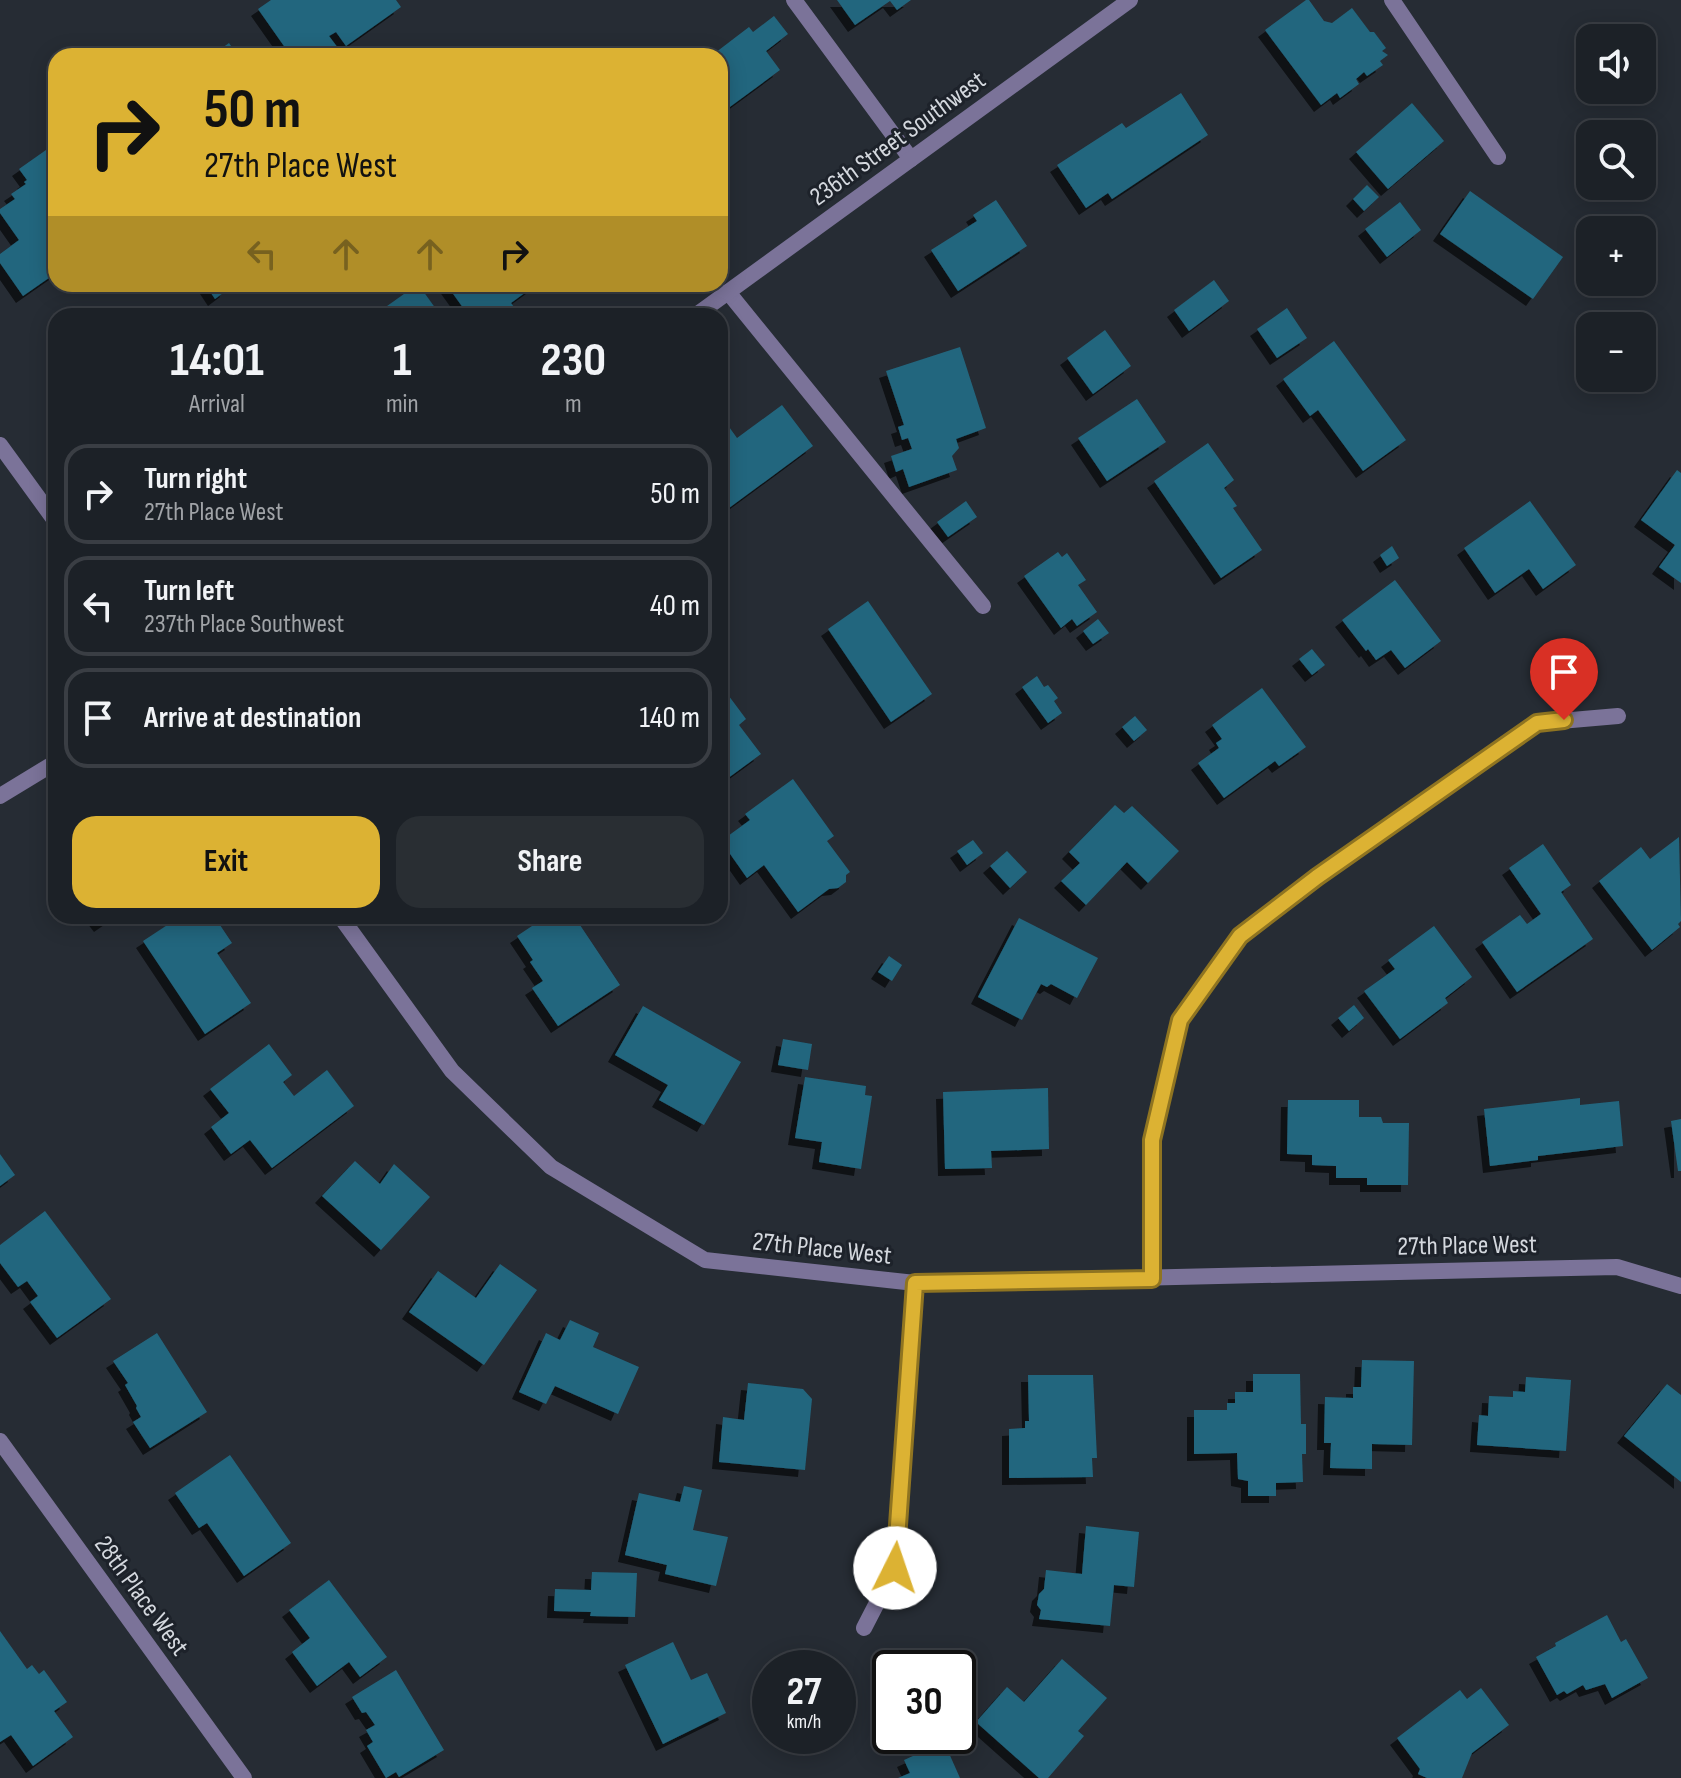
<!DOCTYPE html>
<meta charset="utf-8">
<style>
:root{--surface:#1c2127;--page:#292e33;--text:#f1f3f6;--muted:#a0a3a7;--line:#3a3e44;--accent:#dcb233}
body{margin:0;font-family:"Sofia Sans Condensed",sans-serif;background:var(--page);color:var(--text);height:100vh;display:flex;flex-direction:column;font-size:30px;white-space:nowrap}
*{box-sizing:border-box;margin:0}
p{font-size:26px;color:var(--muted)}
.icon{flex:none;width:44px;height:44px;fill:none;stroke:currentColor;stroke-width:2;stroke-linecap:round;stroke-linejoin:round}
.map{position:relative;flex:1;overflow:hidden}
.drawer{position:absolute;left:48px;top:308px;width:680px;height:616px;display:flex;flex-direction:column;background:var(--surface);border-radius:24px;box-shadow:0 4px 20px #0003,0 0 0 2px var(--line)}
.drawer>*{flex:none}
.banner{position:absolute;left:48px;top:48px;width:680px;height:244px;border-radius:24px;box-shadow:0 4px 20px #0003,0 0 0 2px var(--line);background:#dcb233;color:#111;overflow:hidden}
.controls{position:absolute;left:1576px;top:24px;display:grid;gap:16px}
.controls a{display:grid;place-items:center;width:80px;height:80px;border-radius:16px;background:var(--surface);box-shadow:0 4px 20px #0003,0 0 0 2px var(--line);font-size:40px}
.speed{position:absolute;left:752px;top:1650px;display:flex;gap:16px;font-size:40px;font-weight:700;text-align:center}
.speed>*{display:grid;place-content:center;width:104px;height:104px;border-radius:50%;background:var(--surface);box-shadow:0 4px 20px #0003,0 0 0 2px var(--line);line-height:1}
.speed small{font-size:20px;font-weight:400}
.speed .limit{border:4px solid #111;border-radius:12px;background:#fff;color:#111}
.pin{position:absolute;display:grid;place-items:center;width:68px;height:68px;color:#fff;margin:-82px -34px;border-radius:50% 50% 50% 0;rotate:-45deg;box-shadow:0 0 8px #0007}
.pin .icon{rotate:45deg}
.me{position:absolute;width:88px;margin:-44px;rotate:4deg;stroke-linejoin:round;filter:drop-shadow(0 0 6px #0008)}
.turn{display:flex;align-items:center;gap:28px;height:168px;padding:0 24px;font-size:36px}
.turn .icon{width:104px;height:104px;stroke-width:2.5}
.turn b{display:block;font-size:56px;line-height:68px}
.lanes{display:flex;align-items:center;height:76px;padding:0 24px;background:#0003;justify-content:center;gap:40px;direction:ltr}
.lanes .off{opacity:.35}
.eta{display:flex;justify-content:space-evenly;align-items:center;height:136px;text-align:center}
.eta b{font-size:48px;font-weight:700;line-height:56px}
.cta{display:flex;gap:16px;margin-top:auto;padding:16px 24px}
.cta a{flex:1;height:92px;border-radius:24px;background:var(--accent);color:#111;font-size:32px;font-weight:700;line-height:92px;text-align:center}
.cta a+a{background:var(--page);color:var(--text)}
ul{padding:0;list-style:none}
li{display:flex;align-items:center;gap:24px;height:100px;margin:0 16px 12px;padding:0 8px;border:4px solid var(--line);border-radius:24px}
li div{flex:1}
li b{display:block;font-size:30px}
li em{font-style:normal}
.map>svg:first-child{display:block}
</style>
<div class="map">
<svg width="1681" height="1778" viewBox="0 0 1681 1778">
<defs>
<filter id="shadow"><feDropShadow dx="-7" dy="7" stdDeviation="0" flood-color="#0009"/></filter>
</defs>
<rect width="100%" height="100%" fill="#262c34"/>
<!-- building -->
<g fill="#22667e" filter="url(#shadow)">
<path d="M271,0H396L401,7L346,46L336,32L329,36L338,48L326,56H315L311,50L303,56H291L258,9Z"/>
<path d="M837,0H911L897,10L890,1L855,25Z"/>
<path d="M1306,0H1309L1324,21L1332,23L1352,8L1370,32H1374L1386,48L1382,51L1388,55L1380,61L1383,65L1367,76L1364,72L1356,79L1359,84L1340,98L1337,93L1321,105L1265,30Z"/>
<path d="M774,16L788,34L766,51L780,70L723,112L720,108V56H711L749,27L753,32Z"/>
<path d="M229,43L238,56H211Z"/>
<path d="M1181,93L1208,135L1112,199L1108,193L1086,208L1057,165L1122,123L1126,128Z"/>
<path d="M1412,103L1444,141L1388,189L1356,152Z"/>
<path d="M46,150L52,159L56,157V273L23,296L0,263V254L19,240L0,213V209L15,199L11,194L26,184L24,182L27,180L19,169Z"/>
<path d="M1367,185L1379,197L1364,211L1353,199Z"/>
<path d="M1470,191L1563,257L1533,299L1440,234Z"/>
<path d="M996,200L1027,246L958,291L931,250L977,221L973,215Z"/>
<path d="M1400,202L1421,230L1387,257L1365,229Z"/>
<path d="M1214,280L1229,301L1189,331L1174,310Z"/>
<path d="M205,284H222L227,290L215,299Z"/>
<path d="M418,284L441,316H373Z"/>
<path d="M446,284H537L511,303L517,311L509,316H491L487,311L481,316H469Z"/>
<path d="M126,308L132,316H115Z"/>
<path d="M1287,308L1307,338L1277,358L1257,329Z"/>
<path d="M1105,330L1131,366L1093,394L1067,358Z"/>
<path d="M1334,341L1406,440L1363,471L1318,410L1310,416L1283,379Z"/>
<path d="M960,347L986,428L956,439L959,448L952,456L957,470L909,487L903,469L896,472L891,456L912,449L908,438L902,440L898,427L904,425L886,371Z"/>
<path d="M1137,399L1166,442L1107,481L1078,438Z"/>
<path d="M782,405L813,446L729,508L720,496V429L727,424L737,438Z"/>
<path d="M1208,443L1234,480L1224,488L1237,506L1233,508L1262,550L1221,578L1154,481Z"/>
<path d="M1677,470L1681,473V583L1659,567L1675,545L1641,520Z"/>
<path d="M966,501L977,517L948,537L937,522Z"/>
<path d="M1530,501L1576,565L1543,589L1529,569L1495,593L1464,548Z"/>
<path d="M1392,546L1399,558L1387,566L1380,555Z"/>
<path d="M1058,552L1062,557L1067,553L1086,580L1078,585L1097,612L1077,626L1072,619L1061,628L1024,576Z"/>
<path d="M1395,580L1441,641L1405,668L1391,650L1376,660L1368,649L1366,651L1342,620Z"/>
<path d="M868,601L932,694L891,722L828,629Z"/>
<path d="M1098,619L1109,633L1093,644L1083,631Z"/>
<path d="M1312,649L1325,665L1312,675L1299,659Z"/>
<path d="M1037,676L1044,687L1048,685L1058,698L1054,701L1062,713L1048,723L1022,687Z"/>
<path d="M720,684L746,719L739,725L761,754L720,784Z"/>
<path d="M1262,688L1306,747L1279,766L1275,761L1224,798L1198,763L1219,748L1216,743L1222,739L1212,725Z"/>
<path d="M1135,716L1147,730L1134,741L1122,727Z"/>
<path d="M793,779L834,836L827,841L850,872L846,875V882L838,888L829,889L798,912L764,865L747,878L721,841L750,820L745,814Z"/>
<path d="M1115,805L1124,813L1132,806L1179,851L1148,883L1127,862L1086,905L1061,881L1080,863L1069,852Z"/>
<path d="M1679,837L1681,921L1678,924L1680,927L1652,950L1599,881L1641,847L1650,859Z"/>
<path d="M973,840L983,853L967,865L957,851Z"/>
<path d="M1543,844L1571,885L1561,892L1593,939L1517,992L1482,942L1520,915L1527,924L1541,914L1509,868Z"/>
<path d="M1007,851L1027,872L1010,888L990,866Z"/>
<path d="M94,916H114L101,925Z"/>
<path d="M181,916H214L232,943L217,953L251,1003L205,1034L143,941Z"/>
<path d="M547,916H574L620,985L558,1026L532,988L543,981L530,962L533,960L517,936Z"/>
<path d="M1019,918L1098,958L1077,998L1051,984L1047,987L1041,984L1022,1020L978,997Z"/>
<path d="M1434,926L1472,977L1445,998L1448,1003L1400,1039L1364,991L1395,969L1388,960Z"/>
<path d="M889,956L902,965L892,981L878,972Z"/>
<path d="M1354,1005L1364,1018L1349,1031L1338,1018Z"/>
<path d="M643,1006L741,1062L704,1125L659,1100L668,1085L615,1055Z"/>
<path d="M783,1039L812,1044L808,1070L778,1065Z"/>
<path d="M269,1044L292,1075L283,1082L294,1096L327,1070L354,1106L272,1168L250,1140L231,1154L211,1127L229,1113L210,1089Z"/>
<path d="M805,1077L866,1086L865,1095L872,1096L861,1169L819,1162L822,1142L795,1138Z"/>
<path d="M1048,1088L1049,1149L991,1151L992,1168L945,1169L943,1092Z"/>
<path d="M1580,1098V1105L1619,1101L1623,1146L1538,1156V1160L1490,1166L1484,1109Z"/>
<path d="M1288,1100H1359V1117H1381L1383,1123H1409L1408,1185H1367V1178H1336V1166L1312,1165V1155L1287,1154Z"/>
<path d="M1681,1119V1171H1678L1671,1121Z"/>
<path d="M0,1154L15,1175L0,1186Z"/>
<path d="M355,1161L380,1184L394,1164L430,1197L381,1250L322,1196Z"/>
<path d="M45,1211L111,1299L57,1338L30,1302L38,1296L27,1281L18,1287L0,1263V1245Z"/>
<path d="M500,1264L537,1290L484,1365L409,1312L438,1271L476,1298Z"/>
<path d="M570,1320L599,1333L593,1347L639,1367L618,1414L555,1386L546,1404L519,1392L546,1333L560,1340Z"/>
<path d="M157,1333L207,1412L150,1448L133,1422L141,1417L136,1408L137,1406L125,1385L128,1383L113,1361Z"/>
<path d="M1362,1360L1414,1361L1412,1445L1372,1444V1469L1330,1468L1331,1443H1324L1325,1397L1353,1398V1387H1361Z"/>
<path d="M1253,1374H1300L1301,1424H1306V1454H1302L1303,1482L1276,1483V1496H1248V1481L1238,1479L1237,1453L1194,1454V1410H1227V1403H1235V1392H1253Z"/>
<path d="M1028,1375H1093L1097,1458H1092L1093,1477L1009,1478V1429L1025,1428V1421H1029Z"/>
<path d="M1526,1377L1571,1380L1566,1451L1477,1445L1479,1415L1488,1416L1489,1396L1513,1397V1391L1525,1392Z"/>
<path d="M748,1383L803,1389L812,1399L805,1470L719,1462L723,1417L744,1420Z"/>
<path d="M1667,1384L1681,1395V1482L1624,1436Z"/>
<path d="M230,1455L291,1543L244,1576L207,1523L199,1528L175,1493Z"/>
<path d="M684,1486L702,1490L693,1530L728,1537L716,1586L665,1574L667,1565L625,1555L639,1493L680,1502Z"/>
<path d="M1086,1526L1139,1532L1134,1587L1114,1585L1110,1626L1039,1619L1041,1610L1037,1605L1039,1594L1044,1589L1046,1570L1082,1574Z"/>
<path d="M592,1572L637,1573L635,1617L590,1616L591,1612L554,1611L555,1589L591,1590Z"/>
<path d="M329,1580L387,1657L360,1677L349,1662L317,1686L292,1652L310,1638L289,1610Z"/>
<path d="M1607,1615L1621,1642L1626,1639L1648,1678L1612,1698L1605,1684L1586,1690L1583,1685L1567,1694L1564,1691L1557,1695L1536,1657L1556,1646L1555,1643Z"/>
<path d="M0,1631L27,1669L32,1665L39,1674L44,1670L67,1702L54,1711L73,1737L33,1766L11,1735L0,1742Z"/>
<path d="M673,1642L691,1680L707,1673L726,1713L663,1744L625,1665Z"/>
<path d="M1062,1659L1107,1698L1078,1731L1084,1736L1048,1778H1039L976,1722L1007,1687L1024,1702Z"/>
<path d="M396,1670L444,1750L399,1777L396,1772L386,1778L367,1746L373,1742L366,1730L375,1725L366,1712L362,1713L352,1697Z"/>
<path d="M1481,1688L1509,1725L1472,1753L1462,1778H1427L1418,1774L1420,1769L1397,1738L1460,1690L1467,1699Z"/>
<path d="M944,1742L960,1778H898L910,1773L904,1760Z"/>
</g>
<g fill="none" stroke-linecap="round" stroke-linejoin="round">
<!-- service -->
<g stroke="#7b7399" stroke-width="16">
<path d="M794,0L911,159"/>
<path d="M1392,0L1498,157"/>
<path d="M728,292L983,606"/>
</g>
<!-- minor -->
<g stroke="#7b7399" stroke-width="16">
<path d="M0,445L56,522"/>
<path d="M340,916L452,1071L551,1167L705,1260L915,1283L1617,1267L1681,1286"/>
<path d="M1152,1279V1140L1180,1020L1240,936L1317,877L1537,723L1618,716"/>
<path d="M0,1441L244,1778"/>
<path d="M864,1628L895,1568L915,1283"/>
</g>
<!-- tertiary -->
<g stroke="#7b7399" stroke-width="16">
<path d="M695,316L1130,0"/>
<path d="M0,796L56,762"/>
</g>
</g>
<g fill="none" stroke-linecap="round" stroke-linejoin="round">
<!-- route casing -->
<g stroke="#8f7421" stroke-width="20">
<path id="route" d="M895,1568L915,1283L1152,1279V1140L1180,1020L1240,936L1317,877L1537,723L1564,720"/>
</g>
<!-- route -->
<use href="#route" stroke="#dcb233" stroke-width="14"/>
</g>
<g text-anchor="middle" dominant-baseline="central" stroke-width="6" stroke-linejoin="round" paint-order="stroke">
<!-- street labels -->
<g font-size="26" fill="#d4d8de" stroke="#1d222a">
<text transform="translate(898 139) rotate(-36)">236th Street Southwest</text>
<text transform="translate(1467 1246) rotate(-1)">27th Place West</text>
<text transform="translate(822 1249) rotate(6)">27th Place West</text>
<text transform="translate(141 1596) rotate(54)">28th Place West</text>
</g>
</g>
</svg>
<div class="controls">
<a><svg class="icon" aria-label="sound" viewBox="0 0 24 24"><path d="M4 9h4l5-4v14l-5-4H4zM17 9q2 3 0 6"/></svg></a>
<a><svg class="icon" aria-label="search" viewBox="0 0 24 24"><circle cx="10" cy="10" r="6"/><path d="M15 15l6 6"/></svg></a>
<a>+</a>
<a>−</a>
</div>
<div class="speed"><div>27<small>km/h</small></div><div class="limit">30</div></div>
<div class="pin" style="left:1564px;top:720px;background:#d93025"><svg class="icon" aria-label="arrive" viewBox="0 0 24 24"><path d="M6 21V4h12l-3 4 3 4H6"/></svg></div>
<svg class="me" style="left:895px;top:1568px" viewBox="-20 -20 40 40"><circle r="19" fill="#fff"/><path d="M0-13L10 11 0 6-10 11z" fill="#dcb233"/></svg>
<div class="banner">
<div class="turn"><svg class="icon" aria-label="right" viewBox="0 0 24 24"><path d="M7 20v-9h11M14 6l5 5-5 5"/></svg><div><b>50 m</b>27th Place West</div></div>
<div class="lanes"><svg class="icon off" aria-label="left" viewBox="0 0 24 24"><path d="M17 20v-9H6M10 6l-5 5 5 5"/></svg><svg class="icon off" aria-label="ahead" viewBox="0 0 24 24"><path d="M12 20V5M6 11l6-6 6 6"/></svg><svg class="icon off" aria-label="ahead" viewBox="0 0 24 24"><path d="M12 20V5M6 11l6-6 6 6"/></svg><svg class="icon" aria-label="right" viewBox="0 0 24 24"><path d="M7 20v-9h11M14 6l5 5-5 5"/></svg></div>
</div>
<section class="drawer">
<div class="eta">
<div><b>14:01</b><p>Arrival</p></div>
<div><b>1</b><p>min</p></div>
<div><b>230</b><p>m</p></div>
</div>
<ul>
<li><svg class="icon" aria-label="right" viewBox="0 0 24 24"><path d="M7 20v-9h11M14 6l5 5-5 5"/></svg><div><b>Turn right</b><p>27th Place West</p></div><em>50 m</em></li>
<li><svg class="icon" aria-label="left" viewBox="0 0 24 24"><path d="M17 20v-9H6M10 6l-5 5 5 5"/></svg><div><b>Turn left</b><p>237th Place Southwest</p></div><em>40 m</em></li>
<li><svg class="icon" aria-label="arrive" viewBox="0 0 24 24"><path d="M6 21V4h12l-3 4 3 4H6"/></svg><div><b>Arrive at destination</b></div><em>140 m</em></li>
</ul>
<div class="cta"><a>Exit</a><a>Share</a></div>
</section>
</div>
